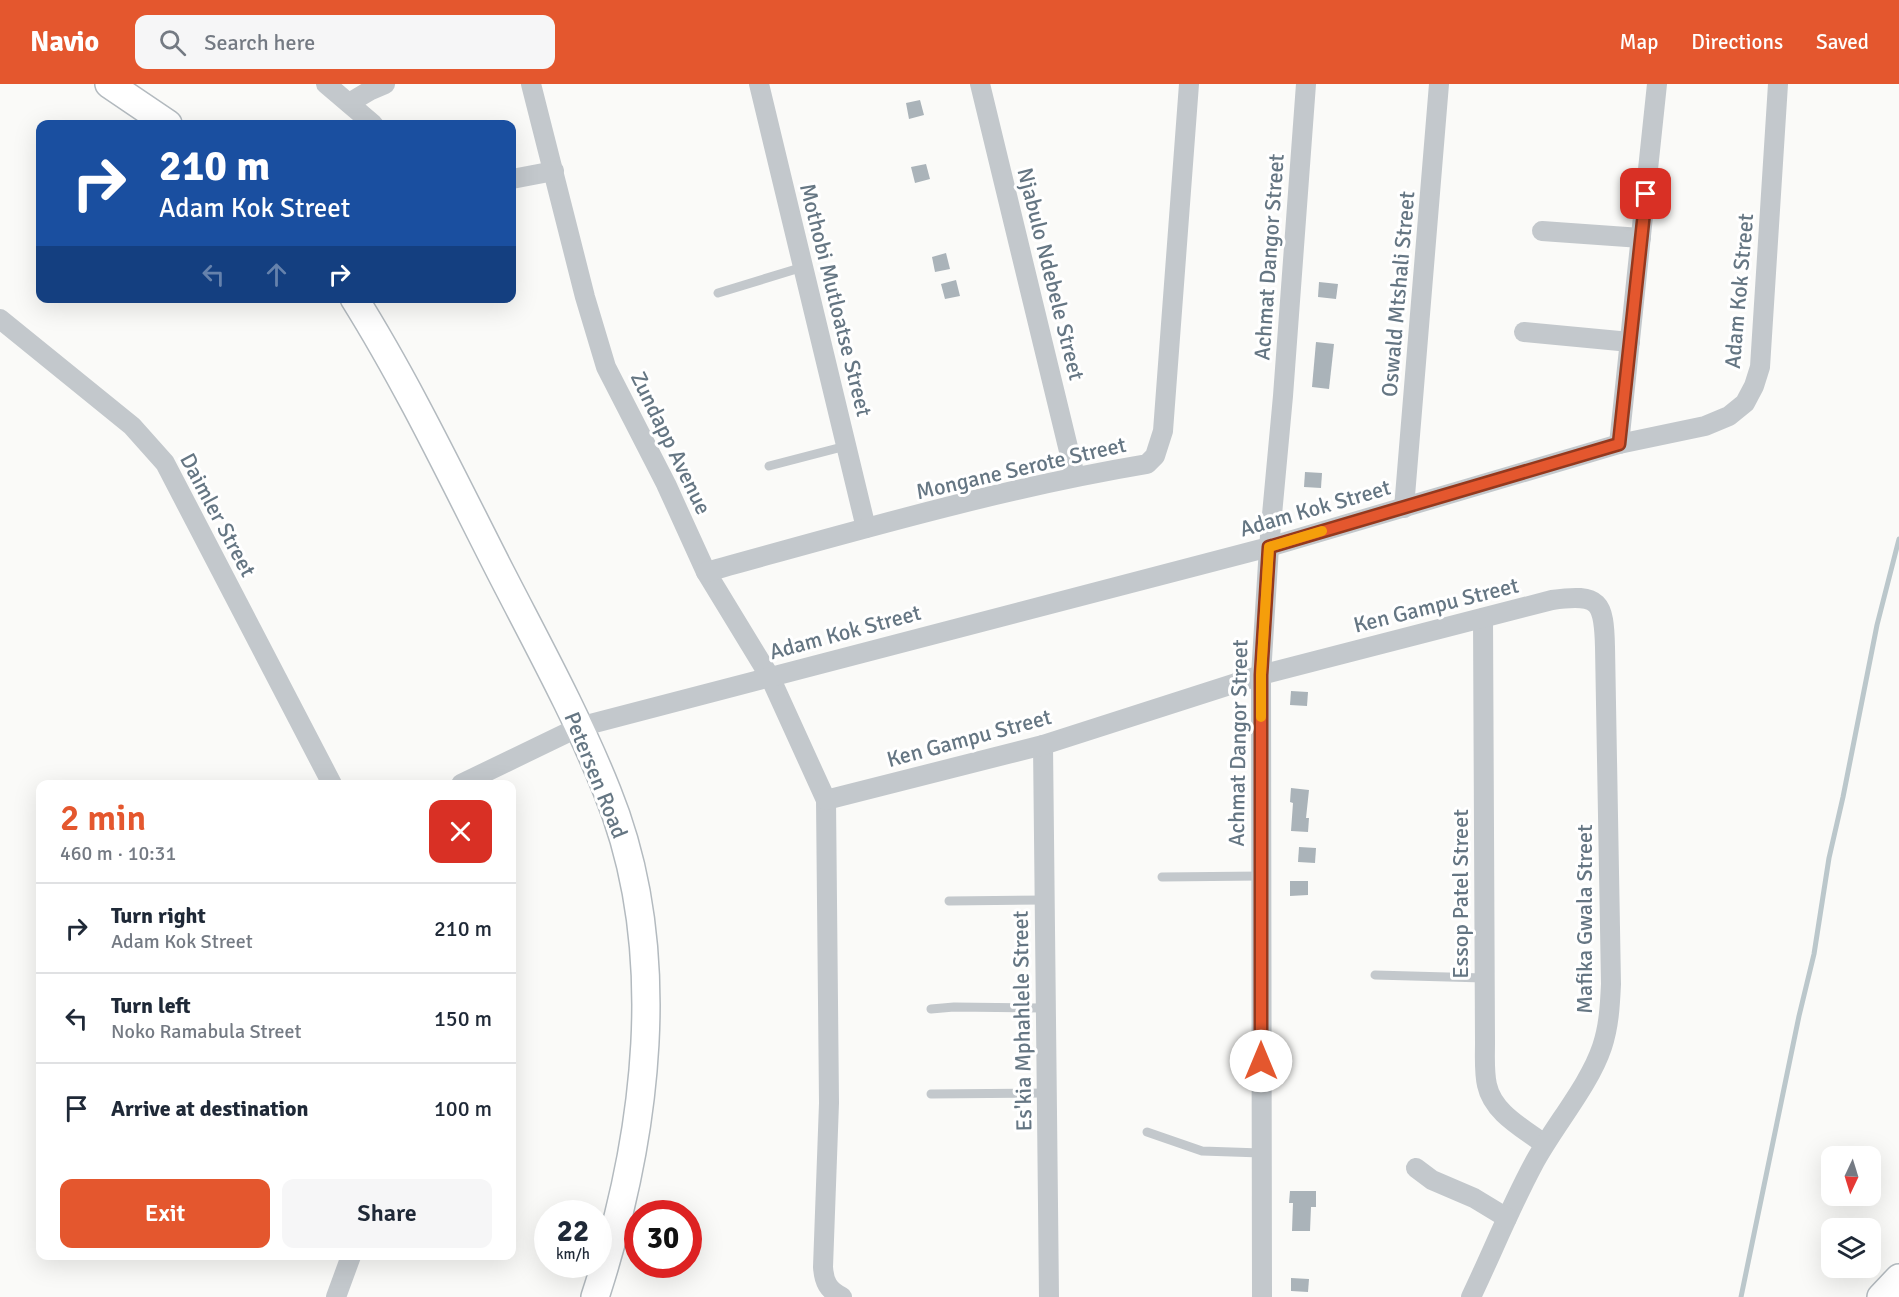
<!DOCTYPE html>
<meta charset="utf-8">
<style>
:root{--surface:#fff;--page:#f6f6f7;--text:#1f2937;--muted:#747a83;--line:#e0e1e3;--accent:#e4572e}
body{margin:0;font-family:Signika,sans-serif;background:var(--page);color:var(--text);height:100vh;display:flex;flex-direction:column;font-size:22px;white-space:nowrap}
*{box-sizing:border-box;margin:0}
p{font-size:20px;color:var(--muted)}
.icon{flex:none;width:33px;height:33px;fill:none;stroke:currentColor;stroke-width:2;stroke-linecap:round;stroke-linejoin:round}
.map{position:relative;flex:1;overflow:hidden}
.panel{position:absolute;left:36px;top:696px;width:480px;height:480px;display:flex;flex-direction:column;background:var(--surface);border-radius:12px;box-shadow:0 6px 24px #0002}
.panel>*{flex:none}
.guide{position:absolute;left:36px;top:36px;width:480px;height:183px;border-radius:12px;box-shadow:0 6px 24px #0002;background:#1a4fa0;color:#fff;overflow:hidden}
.needle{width:39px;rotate:184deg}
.buttons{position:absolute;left:1821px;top:1062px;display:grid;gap:12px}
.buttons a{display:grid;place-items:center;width:60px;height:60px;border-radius:12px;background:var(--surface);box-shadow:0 6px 24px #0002;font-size:30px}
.speed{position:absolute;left:534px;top:1116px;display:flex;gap:12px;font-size:30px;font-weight:700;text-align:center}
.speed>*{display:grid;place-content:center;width:78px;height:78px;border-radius:50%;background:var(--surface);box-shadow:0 6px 24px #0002;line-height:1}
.speed small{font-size:15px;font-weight:400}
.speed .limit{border:9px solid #d22;background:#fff;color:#111}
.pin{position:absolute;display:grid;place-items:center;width:51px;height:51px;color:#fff;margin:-26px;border-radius:12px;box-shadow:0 3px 9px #0006}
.me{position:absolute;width:66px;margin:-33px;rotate:0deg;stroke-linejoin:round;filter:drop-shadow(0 0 4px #0008)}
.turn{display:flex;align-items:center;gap:21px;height:126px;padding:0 24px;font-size:27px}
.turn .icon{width:78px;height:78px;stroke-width:2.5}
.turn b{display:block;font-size:42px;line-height:51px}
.lanes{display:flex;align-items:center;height:57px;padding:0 24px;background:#0003;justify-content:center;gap:30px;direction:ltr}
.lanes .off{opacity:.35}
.round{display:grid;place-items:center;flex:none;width:63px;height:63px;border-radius:12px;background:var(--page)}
.summary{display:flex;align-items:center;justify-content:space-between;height:102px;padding:0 24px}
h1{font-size:36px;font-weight:600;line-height:45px;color:var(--accent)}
.button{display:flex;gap:12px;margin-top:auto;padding:12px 24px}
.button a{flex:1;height:69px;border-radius:12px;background:var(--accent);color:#fff;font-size:24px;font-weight:600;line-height:69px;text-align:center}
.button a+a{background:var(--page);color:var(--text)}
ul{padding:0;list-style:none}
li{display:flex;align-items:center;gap:18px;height:90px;padding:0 24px;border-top:2px solid var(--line)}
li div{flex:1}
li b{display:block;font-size:22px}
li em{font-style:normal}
header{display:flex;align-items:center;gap:36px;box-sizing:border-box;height:84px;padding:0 30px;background:var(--accent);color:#fff}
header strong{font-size:28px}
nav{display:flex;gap:33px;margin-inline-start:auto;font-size:21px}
.search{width:420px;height:54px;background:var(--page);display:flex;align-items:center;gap:15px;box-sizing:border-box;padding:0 21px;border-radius:12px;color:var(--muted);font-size:22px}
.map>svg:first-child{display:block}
</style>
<header>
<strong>Navio</strong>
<div class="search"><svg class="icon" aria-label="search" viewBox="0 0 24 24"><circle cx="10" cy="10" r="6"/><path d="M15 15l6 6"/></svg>Search here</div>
<nav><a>Map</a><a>Directions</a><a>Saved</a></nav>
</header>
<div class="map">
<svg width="1899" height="1213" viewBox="0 0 1899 1213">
<rect width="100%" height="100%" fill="#fafaf8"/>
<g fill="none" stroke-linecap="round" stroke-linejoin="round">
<!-- stream -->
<path stroke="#bbc7cb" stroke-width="5" d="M1741,1213L1799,932L1814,870L1829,774L1843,713L1877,541L1899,455"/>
</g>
<!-- building -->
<g fill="#aab3b9">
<path d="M920,16L924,31L909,35L906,19Z"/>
<path d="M926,80L930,95L915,99L911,83Z"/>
<path d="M946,169L950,185L935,188L932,173Z"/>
<path d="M956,196L960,212L945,215L941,200Z"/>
<path d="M1319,198L1338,200L1336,215L1318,213Z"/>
<path d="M1316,258L1334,260L1329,305L1312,303Z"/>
<path d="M1305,388L1322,389L1321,404L1304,403Z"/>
<path d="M1291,607L1308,608L1307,622L1290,621Z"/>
<path d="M1291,704L1309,706L1306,734H1309L1308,748L1291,747L1293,719L1290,718Z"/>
<path d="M1299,763L1316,764L1315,779L1298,778Z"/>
<path d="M1290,797H1308V811L1290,812Z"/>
<path d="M1290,1107H1316V1123H1311L1310,1147H1292L1293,1119H1289Z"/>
<path d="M1291,1194L1309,1195L1308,1208L1291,1207Z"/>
</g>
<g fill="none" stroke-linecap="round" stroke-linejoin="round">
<!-- secondary casing -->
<g stroke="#b3babf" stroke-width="30">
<g id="secondary">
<path d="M109,0L168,40"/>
<path d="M354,214C409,302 454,397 501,489C538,561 577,632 607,707C672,867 647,1053 595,1213"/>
<path d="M1881,1213L1899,1194"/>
</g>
</g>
<!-- lane -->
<g stroke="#c3c8cc" stroke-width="9">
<path d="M718,209L803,183"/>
<path d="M769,382L846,362"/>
<path d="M1162,793L1261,792"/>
<path d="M949,817L1045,816"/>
<path d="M1375,891L1484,894"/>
<path d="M931,925L954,923L1046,924"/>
<path d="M931,1010L1047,1009"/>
<path d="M1147,1048L1202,1067L1261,1069"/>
</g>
<!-- street -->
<g stroke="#c3c8cc" stroke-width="20">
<path d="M326,0L373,40"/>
<path d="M531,0L585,213L606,283L666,400L706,488L770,593L826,716L829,1019L823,1183C824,1198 828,1206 842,1213"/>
<path d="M759,0L866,444"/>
<path d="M980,0L1075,392"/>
<path d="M349,19L371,6L385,0"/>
<path d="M512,95L554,87"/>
<path d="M1542,147L1641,154"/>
<path d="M0,235L132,342L165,379L332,700"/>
<path d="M1524,248L1630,258"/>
<path d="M1619,360L1657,0"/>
<path d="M1404,424L1439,0"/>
<path d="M706,488C852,448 998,405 1147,380L1155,372L1163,347L1189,0"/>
<path d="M1483,534L1485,959C1485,973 1484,988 1487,1001C1493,1029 1523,1044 1544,1060"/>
<path d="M1043,661L1049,1213"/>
<path d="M461,700L579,643L1269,463L1619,360L1705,342L1729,332L1745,319L1754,302L1760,283L1778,0"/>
<path d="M826,716L1043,661L1261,591L1552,516C1600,509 1604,518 1605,563L1611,900C1610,921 1609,942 1602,963C1589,1002 1553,1043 1533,1081C1510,1124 1492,1169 1471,1213"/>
<path d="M1416,1084L1432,1096L1474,1114L1507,1134"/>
<path d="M336,1213L351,1172"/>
<path d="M1262,1213L1261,591L1269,463L1283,312L1306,0"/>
</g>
<!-- secondary -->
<use href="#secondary" stroke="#fff" stroke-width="27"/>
</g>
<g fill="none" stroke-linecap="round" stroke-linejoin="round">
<!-- route casing -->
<g stroke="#94391e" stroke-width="15">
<path id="route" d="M1261,977V591L1269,463L1619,360L1646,110"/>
</g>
<!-- route -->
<use href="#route" stroke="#e4572e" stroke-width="10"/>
<!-- slow -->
<path stroke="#f59e0b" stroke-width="10" d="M1261,633V591L1269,463L1322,447"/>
</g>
<g text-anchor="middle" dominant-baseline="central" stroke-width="6" stroke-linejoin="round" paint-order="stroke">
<!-- street labels -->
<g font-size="22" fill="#657683" stroke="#fff">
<text transform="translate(1269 173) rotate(-86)">Achmat Dangor Street</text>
<text transform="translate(1051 190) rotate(76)">Njabulo Ndebele Street</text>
<text transform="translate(1739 207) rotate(-85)">Adam Kok Street</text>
<text transform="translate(1398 210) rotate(-85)">Oswald Mtshali Street</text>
<text transform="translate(836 216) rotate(76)">Mothobi Mutloatse Street</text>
<text transform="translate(671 359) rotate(64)">Zundapp Avenue</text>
<text transform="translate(1021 384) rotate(-13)">Mongane Serote Street</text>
<text transform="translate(1315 424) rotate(-16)">Adam Kok Street</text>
<text transform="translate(218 431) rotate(62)">Daimler Street</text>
<text transform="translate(1436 521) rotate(-14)">Ken Gampu Street</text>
<text transform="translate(845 548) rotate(-15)">Adam Kok Street</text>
<text transform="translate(969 654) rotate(-15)">Ken Gampu Street</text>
<text transform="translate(1238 659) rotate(-89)">Achmat Dangor Street</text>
<text transform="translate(596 691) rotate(68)">Petersen Road</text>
<text transform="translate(1460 810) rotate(-90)">Essop Patel Street</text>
<text transform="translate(1584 835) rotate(-90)">Mafika Gwala Street</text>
<text transform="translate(1022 937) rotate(-91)">Es'kia Mphahlele Street</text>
</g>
</g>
</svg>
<div class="buttons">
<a><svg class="needle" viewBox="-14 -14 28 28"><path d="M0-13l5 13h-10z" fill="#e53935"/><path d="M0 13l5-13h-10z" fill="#747a83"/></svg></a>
<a><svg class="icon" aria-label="layers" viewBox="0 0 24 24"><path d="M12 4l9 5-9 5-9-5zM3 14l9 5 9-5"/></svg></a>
</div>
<div class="speed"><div>22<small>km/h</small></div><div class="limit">30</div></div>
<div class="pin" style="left:1646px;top:110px;background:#d93025"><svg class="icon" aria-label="arrive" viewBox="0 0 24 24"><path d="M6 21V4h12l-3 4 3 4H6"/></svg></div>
<svg class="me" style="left:1261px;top:977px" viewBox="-20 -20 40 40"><circle r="19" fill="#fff"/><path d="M0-13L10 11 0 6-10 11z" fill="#e4572e"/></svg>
<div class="guide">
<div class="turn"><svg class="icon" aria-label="right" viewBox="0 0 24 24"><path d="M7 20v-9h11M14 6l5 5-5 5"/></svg><div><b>210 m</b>Adam Kok Street</div></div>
<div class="lanes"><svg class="icon off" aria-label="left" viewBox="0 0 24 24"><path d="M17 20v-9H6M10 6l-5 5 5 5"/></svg><svg class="icon off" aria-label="ahead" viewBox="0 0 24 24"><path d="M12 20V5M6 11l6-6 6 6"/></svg><svg class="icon" aria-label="right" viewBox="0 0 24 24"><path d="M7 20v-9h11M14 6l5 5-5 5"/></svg></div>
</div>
<section class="panel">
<div class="summary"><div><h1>2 min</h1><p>460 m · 10:31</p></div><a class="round" style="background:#d93025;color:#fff"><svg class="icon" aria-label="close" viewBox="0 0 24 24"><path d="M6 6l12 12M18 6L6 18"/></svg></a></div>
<ul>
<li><svg class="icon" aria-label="right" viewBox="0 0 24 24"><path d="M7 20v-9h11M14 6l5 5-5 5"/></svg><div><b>Turn right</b><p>Adam Kok Street</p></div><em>210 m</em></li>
<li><svg class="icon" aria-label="left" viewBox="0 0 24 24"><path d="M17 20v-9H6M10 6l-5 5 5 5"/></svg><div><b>Turn left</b><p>Noko Ramabula Street</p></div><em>150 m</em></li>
<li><svg class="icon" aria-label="arrive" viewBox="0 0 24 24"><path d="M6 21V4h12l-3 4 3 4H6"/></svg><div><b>Arrive at destination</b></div><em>100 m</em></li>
</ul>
<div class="button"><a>Exit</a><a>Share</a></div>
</section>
</div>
